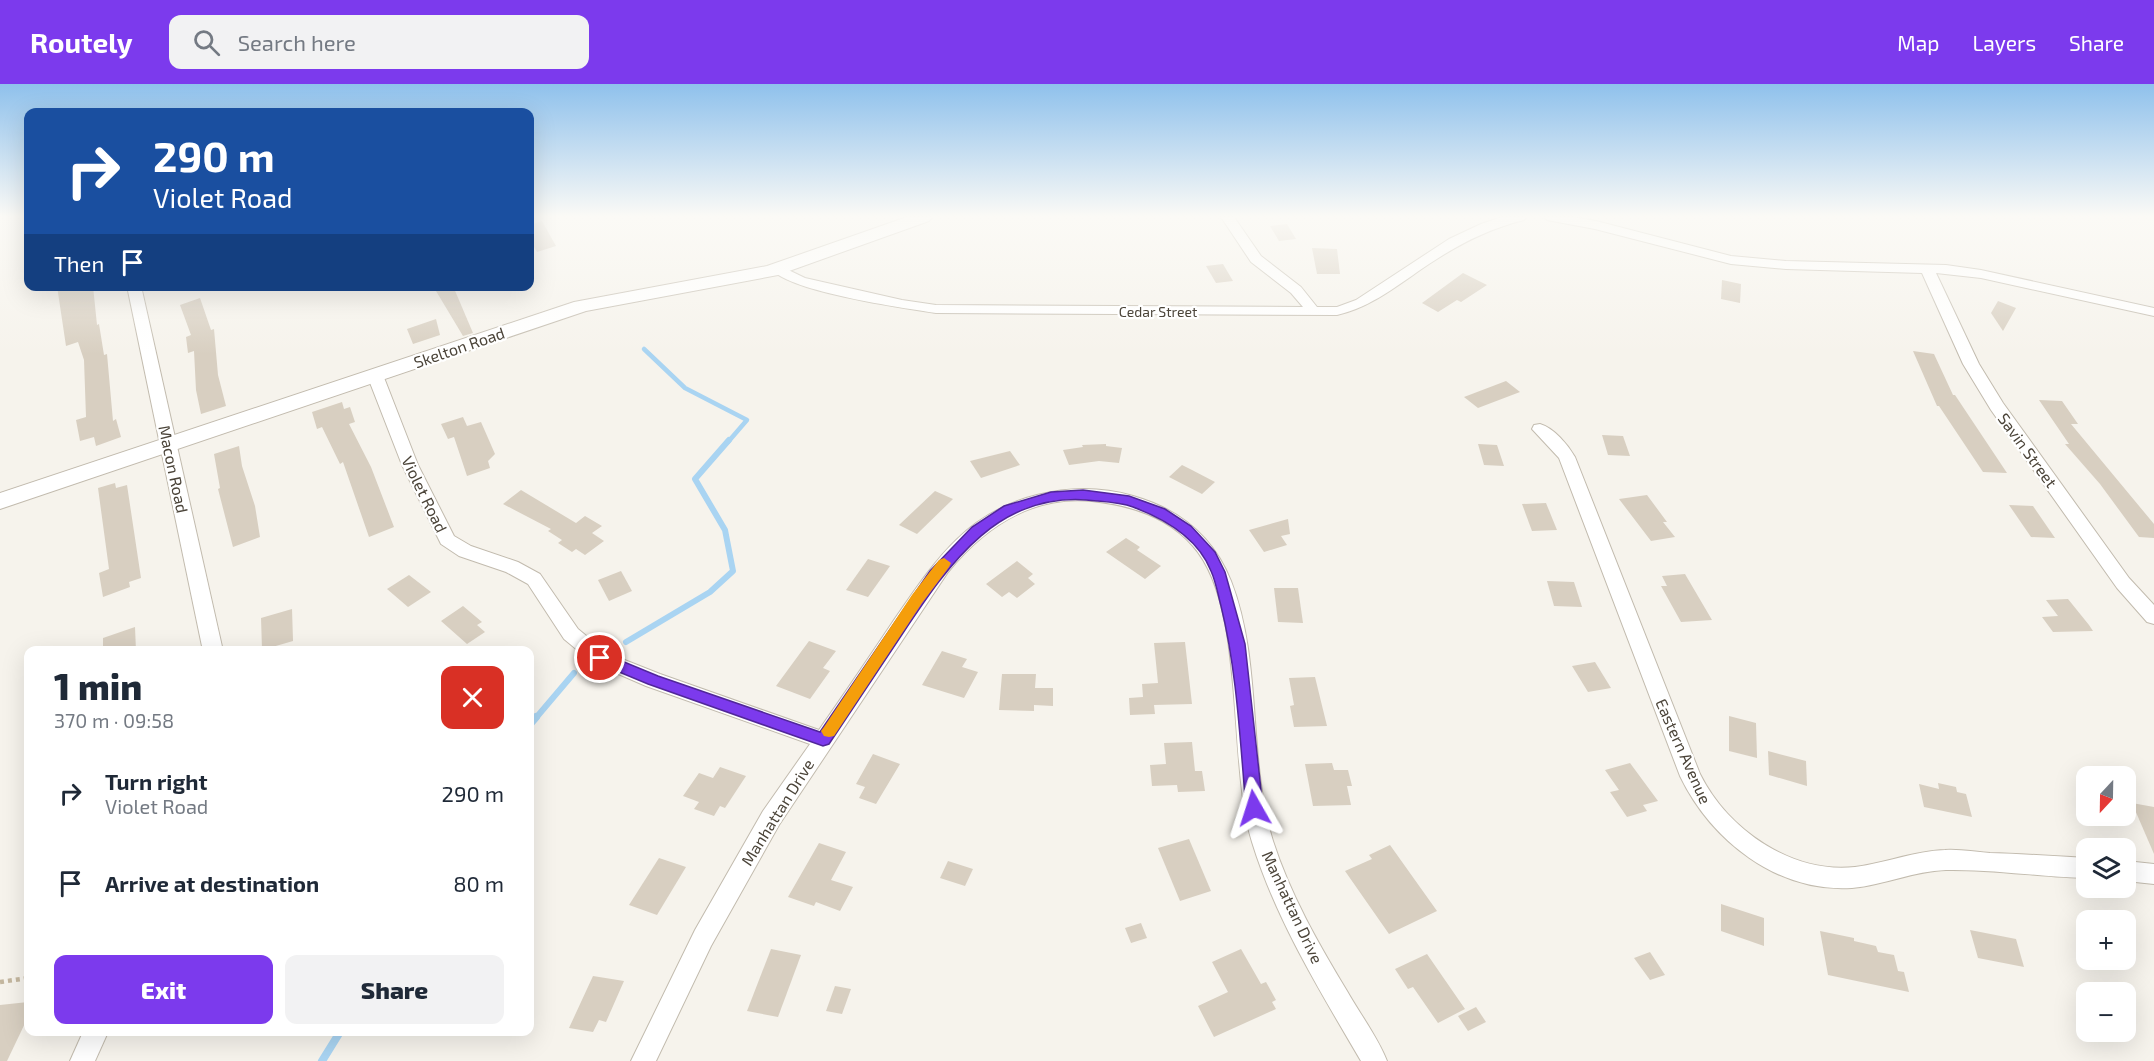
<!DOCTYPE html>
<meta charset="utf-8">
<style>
:root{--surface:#fff;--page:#f2f2f3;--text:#1f2937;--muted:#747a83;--accent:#7c3aed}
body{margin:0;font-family:"Exo 2",sans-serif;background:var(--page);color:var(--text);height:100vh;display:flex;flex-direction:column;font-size:22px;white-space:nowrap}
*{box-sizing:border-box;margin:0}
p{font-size:20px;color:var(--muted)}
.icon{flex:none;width:33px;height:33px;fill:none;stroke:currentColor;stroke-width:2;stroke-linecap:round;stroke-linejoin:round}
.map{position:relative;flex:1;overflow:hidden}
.sheet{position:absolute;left:24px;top:562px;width:510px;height:390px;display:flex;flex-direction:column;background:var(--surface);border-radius:12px;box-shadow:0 6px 24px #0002}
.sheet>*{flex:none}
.hud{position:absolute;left:24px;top:24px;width:510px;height:183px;border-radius:12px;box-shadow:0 6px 24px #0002;background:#1a4fa0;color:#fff;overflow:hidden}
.needle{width:39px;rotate:202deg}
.tools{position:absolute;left:2076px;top:682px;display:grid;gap:12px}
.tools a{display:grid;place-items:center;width:60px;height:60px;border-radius:12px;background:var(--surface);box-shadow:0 6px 24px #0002;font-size:30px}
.pin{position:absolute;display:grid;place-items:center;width:51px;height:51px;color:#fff;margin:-26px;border:3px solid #fff;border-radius:50%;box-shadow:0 2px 6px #0007}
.me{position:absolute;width:66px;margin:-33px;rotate:354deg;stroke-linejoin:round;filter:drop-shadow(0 0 4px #0008)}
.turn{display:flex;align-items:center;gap:21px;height:126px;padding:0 30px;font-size:27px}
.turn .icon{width:78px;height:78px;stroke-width:2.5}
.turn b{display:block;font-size:42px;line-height:51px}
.then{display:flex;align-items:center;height:57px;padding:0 30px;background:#0003;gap:12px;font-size:22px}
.round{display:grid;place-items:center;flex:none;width:63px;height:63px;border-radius:12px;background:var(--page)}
.summary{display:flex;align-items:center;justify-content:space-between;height:102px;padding:0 30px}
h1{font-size:36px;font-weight:800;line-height:45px}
.cta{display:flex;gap:12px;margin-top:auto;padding:12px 30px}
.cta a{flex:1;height:69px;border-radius:12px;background:var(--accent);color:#fff;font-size:24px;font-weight:800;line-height:69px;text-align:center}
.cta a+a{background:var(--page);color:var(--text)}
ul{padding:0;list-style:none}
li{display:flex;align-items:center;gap:18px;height:90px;padding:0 30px}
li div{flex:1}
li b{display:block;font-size:22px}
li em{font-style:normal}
header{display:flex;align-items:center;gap:36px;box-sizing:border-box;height:84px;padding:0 30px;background:var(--accent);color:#fff}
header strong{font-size:28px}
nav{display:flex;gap:33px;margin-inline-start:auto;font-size:21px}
.search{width:420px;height:54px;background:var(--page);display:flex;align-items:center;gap:15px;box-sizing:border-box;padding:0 21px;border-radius:12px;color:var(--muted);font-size:22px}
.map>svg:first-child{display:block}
</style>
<header>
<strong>Routely</strong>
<div class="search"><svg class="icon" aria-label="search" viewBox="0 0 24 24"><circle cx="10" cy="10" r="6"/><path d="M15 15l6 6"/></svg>Search here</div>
<nav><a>Map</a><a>Layers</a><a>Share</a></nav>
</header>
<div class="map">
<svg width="2154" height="977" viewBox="0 0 2154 977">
<rect width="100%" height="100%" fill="#f6f3ec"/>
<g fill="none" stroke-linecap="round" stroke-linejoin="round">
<!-- stream-far2 -->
<path stroke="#a9d4f2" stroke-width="4.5" d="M644,265L685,304L747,336L728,358"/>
<!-- stream-far1 -->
<g stroke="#a9d4f2" stroke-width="6">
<path d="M626,558L710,508L733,487L725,446L695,395L729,356"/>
<path d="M535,635L574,589"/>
</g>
<!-- stream -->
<g stroke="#a9d4f2" stroke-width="8">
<path d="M530,640L536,633"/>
<path d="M322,977L340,948"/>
</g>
</g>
<!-- building -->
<g fill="#d8cfc1">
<path d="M542,137L556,162L537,168L530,156V141Z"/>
<path d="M1287,140L1296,155L1279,157L1270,142Z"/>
<path d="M1312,164L1337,165L1340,190H1317Z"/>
<path d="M1223,180L1233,197L1216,199L1206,182Z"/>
<path d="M1463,189L1487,201L1461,218L1457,216L1438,228L1422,219Z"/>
<path d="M1722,196L1741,200L1740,219L1721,215Z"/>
<path d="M57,202H93L97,241L99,240L104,271L107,270L113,337L116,335L121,353L96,362L94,353L80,357L76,336L86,333L84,276L78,258L66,262Z"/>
<path d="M433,202H453L473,249L463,252Z"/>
<path d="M200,214L211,246L214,245L218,291L226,322L201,330L196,306L194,267L188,269L186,253L191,251L180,221Z"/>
<path d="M1998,217L2016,224L2003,247L1991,229Z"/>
<path d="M436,235L440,251L413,260L407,245Z"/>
<path d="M1913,267L1934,270L1953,311H1955L2007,389L1983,388L1939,322H1937Z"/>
<path d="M1506,297L1520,308L1478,324L1464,313Z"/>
<path d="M2039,316L2062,317L2078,340H2071L2154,440V454L2139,453L2100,400L2065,360H2069Z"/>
<path d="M342,318L344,325L350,323L355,338L349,340L371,383L394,443L369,453L343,378L340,380L322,343L317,345L312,328Z"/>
<path d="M463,333L467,342L481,338L495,370L488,377L490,384L467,392L454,353L448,355L441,340Z"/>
<path d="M1602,351L1623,352L1630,372L1608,371Z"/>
<path d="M1106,360V362L1122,364L1119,379L1099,377L1069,381L1063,366L1083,363L1082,361Z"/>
<path d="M1478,360L1497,361L1504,382L1484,381Z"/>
<path d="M239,362L242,382L255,422L260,453L233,463L218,405L220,404L214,370Z"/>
<path d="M1010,367L1020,381L981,394L970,377Z"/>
<path d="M1182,381L1192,386L1215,398L1202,410L1169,393Z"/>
<path d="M115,399L116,404L127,401L141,494L129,498L130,503L103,513L99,489L109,485L98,404Z"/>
<path d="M521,406L576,439L585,432L602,442L592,449L604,457L585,471L576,465L572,468L558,459L562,456L548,447L551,445L503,420Z"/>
<path d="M935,407L953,415L917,450L899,441Z"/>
<path d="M1647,411L1667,438H1663L1675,453L1651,457L1619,415Z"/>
<path d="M1546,419L1557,446L1532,447L1522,420Z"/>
<path d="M2009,421L2033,422L2055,454L2031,453Z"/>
<path d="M1288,435L1290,450L1281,452L1287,461L1264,468L1249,446Z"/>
<path d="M1126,454L1140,463L1137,466L1161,482L1145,495L1106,468Z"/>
<path d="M868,475L890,482L868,513L846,506Z"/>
<path d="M1017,477L1033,490L1028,494L1035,500L1017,514L1009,508L1002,513L986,500Z"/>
<path d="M621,487L632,507L609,517L598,496Z"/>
<path d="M1685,490L1712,536L1681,538L1661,502H1667L1662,492Z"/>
<path d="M409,491L431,508L408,523L387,505Z"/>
<path d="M1547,497L1574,498L1582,523L1554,522Z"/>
<path d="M1274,504H1298L1303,539L1278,538Z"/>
<path d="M2068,515L2089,541L2093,547L2053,548L2042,533L2058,532L2046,516Z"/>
<path d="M463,522L482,538L477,541L485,548L467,560L441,537Z"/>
<path d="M292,525L293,557L262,566L261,534Z"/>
<path d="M135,543L136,567H103V554Z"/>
<path d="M809,557L836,567L823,584L830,587L810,615L776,602Z"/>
<path d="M1185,558L1192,620L1154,621L1155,630L1130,631L1129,614L1143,613L1142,600L1158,599L1154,559Z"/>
<path d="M942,567L967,575L962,583L978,588L964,614L922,601Z"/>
<path d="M1595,578L1611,604L1588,608L1572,582Z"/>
<path d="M1002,590H1036L1035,604H1053V622L1034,621V627L999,626Z"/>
<path d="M1315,593L1327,642L1294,643L1290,622L1294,621L1289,594Z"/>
<path d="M1729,632L1756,639L1757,674L1729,667Z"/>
<path d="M1192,658L1195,687H1202L1205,707L1178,708L1177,701L1152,702L1150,681L1166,680L1164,659Z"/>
<path d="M1768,667L1806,677L1807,702L1769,691Z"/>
<path d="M873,670L900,680L876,720L859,714L865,703L856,700Z"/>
<path d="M1332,679L1334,686H1348L1352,702H1347L1351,721L1313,722L1305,680Z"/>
<path d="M1630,679L1658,717L1643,721L1647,727L1627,733L1610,708L1619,706L1605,686Z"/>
<path d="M720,683L746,692L725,724L720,722L714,732L694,725L699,718L683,712L699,689L713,694Z"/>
<path d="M1938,699L1956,703L1957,708L1966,710L1972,733L1924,723L1919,700L1939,705Z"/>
<path d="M2132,719L2154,723V770Z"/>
<path d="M1189,755L1211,807L1180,817L1158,764Z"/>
<path d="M819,759L846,768L831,796L853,803L840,827L816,818L814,822L788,813Z"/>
<path d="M1390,761L1437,827L1389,850L1345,787L1372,775L1369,771Z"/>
<path d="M659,774L686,783L657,831L629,821Z"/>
<path d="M948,777L973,785L965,802L940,794Z"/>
<path d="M1721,820L1764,834V862L1721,847Z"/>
<path d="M1141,839L1147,854L1131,859L1125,844Z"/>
<path d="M1970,846L2016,855L2024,883L1978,874Z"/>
<path d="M1820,847L1854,854V857L1876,862L1878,868L1894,871L1898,887L1904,888L1909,908L1828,891Z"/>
<path d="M771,865L801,871L778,933L747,927Z"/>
<path d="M1241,865L1261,900L1266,898L1276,916L1272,918L1276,925L1214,953L1198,922L1228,908L1212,878Z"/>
<path d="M1650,868L1665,891L1650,896L1634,874Z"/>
<path d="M1427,870L1465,925L1438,939L1413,903L1408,905L1395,885Z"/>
<path d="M593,892L624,897L606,938L599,936L593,948L569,944Z"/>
<path d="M835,902L851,905L842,930L826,927Z"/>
<path d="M28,918V933L7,977H0V921Z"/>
<path d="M1476,923L1486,938L1468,947L1458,932Z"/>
</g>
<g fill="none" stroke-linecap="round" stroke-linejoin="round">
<!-- minor casing -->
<g stroke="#c2bbae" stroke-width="2">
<g id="minor">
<path d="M1221,133H1234L1261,172L1301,203L1317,223H1337L1356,216L1449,155L1481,140L1502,133H1526L1524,136C1488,145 1459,160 1429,180C1399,200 1372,223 1337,231L936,229C903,224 791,208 771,185L778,181L805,194L902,216L936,221L1303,223L1291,209L1251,178Z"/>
<path d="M1545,133H1573L1596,137L1731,172L1786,177L1946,181L1981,186L2154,224V232L1981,194L1936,189L1979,280L2003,319L2129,494L2154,521V540L2147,538L2117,504L1991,326L1963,280L1922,189L1786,185L1731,180L1595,145L1547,136Z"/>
<path d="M127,202H141L223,567H203Z"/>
<path d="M375,286L383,291L418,381L454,452L471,462L518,478L540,490L578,545L607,569L660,590L819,646C844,610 868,575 892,539C933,480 964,429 1037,411C1069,403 1102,403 1133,412C1179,425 1213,452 1231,497C1263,579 1247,673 1273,757C1290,810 1318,859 1347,907C1360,930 1377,952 1387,977H1361C1320,907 1276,836 1252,758C1227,678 1247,523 1193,462C1167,432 1130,421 1092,417C1032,411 984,444 948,488L779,741L711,862L656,977H631L695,846L763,727L810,660L646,602L593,579L564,555L528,500L506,488L459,472L441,460L402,381L367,291Z"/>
<path d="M1540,340C1554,344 1568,361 1575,373L1700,690C1728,746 1792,790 1855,783C1885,779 1915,767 1945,766C1960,765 1975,768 1990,769C2022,770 2054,772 2086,774V794C2040,793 1993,785 1946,786C1914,787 1884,801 1852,804C1777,809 1711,756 1680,692L1559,374L1532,345L1534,341Z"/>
<path d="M2126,777L2154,780V800L2126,797Z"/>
<path d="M83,948H108L95,977H70Z"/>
</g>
</g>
<!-- tertiary casing -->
<g stroke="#c2bbae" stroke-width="2">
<path id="tertiary" d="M907,133H932L929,137L778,191L586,227L0,425V409L574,218L767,182Z"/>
</g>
<!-- path -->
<path stroke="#c4b79f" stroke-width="4.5" stroke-dasharray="4 4" stroke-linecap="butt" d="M0,898L28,894"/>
<!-- minor -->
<use href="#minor" fill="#fff" fill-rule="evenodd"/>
<!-- tertiary -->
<use href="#tertiary" fill="#fff" fill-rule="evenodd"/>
</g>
<!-- sky -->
<linearGradient id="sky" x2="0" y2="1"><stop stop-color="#8fc1ec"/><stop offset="0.49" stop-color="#fbfaf6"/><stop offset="1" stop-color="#fbfaf6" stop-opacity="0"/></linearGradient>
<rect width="2154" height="270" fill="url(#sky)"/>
<!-- route -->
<path fill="#7c3aed" stroke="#51269a" stroke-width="1.5" d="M1083,406L1129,412L1165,425L1191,442L1215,468L1225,488L1245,560L1263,724L1260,729L1254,731L1249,729L1246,724C1240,656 1237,587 1221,522C1218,511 1216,498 1211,487C1198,454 1165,435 1133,423C1122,419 1109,418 1097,417C998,403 947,483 899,555C876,590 852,625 829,660L823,662L648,600L595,578L593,574L595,570L600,568L658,592L820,648L930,487L972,443L1004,422L1051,408Z"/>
<!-- slow -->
<path fill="#f59e0b" d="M944,474L951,479L949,483L922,519L834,652L829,653L824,652L821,647L824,643L912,511L939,476Z"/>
<g text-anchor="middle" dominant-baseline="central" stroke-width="4.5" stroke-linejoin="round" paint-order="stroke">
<!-- far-street labels -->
<g font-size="14" fill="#4b4439" stroke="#fff">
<text x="1158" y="227">Cedar Street</text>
</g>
<!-- street labels -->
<g font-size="16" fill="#4b4439" stroke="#fff">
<text transform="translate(459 263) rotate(-19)">Skelton Road</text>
<text transform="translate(2028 366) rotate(54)">Savin Street</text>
<text transform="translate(174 385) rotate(78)">Macon Road</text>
<text transform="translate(425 410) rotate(64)">Violet Road</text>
<text transform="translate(1684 667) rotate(66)">Eastern Avenue</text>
<text transform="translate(777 728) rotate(-58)">Manhattan Drive</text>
<text transform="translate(1293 823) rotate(65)">Manhattan Drive</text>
</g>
</g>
</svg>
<div class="tools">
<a><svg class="needle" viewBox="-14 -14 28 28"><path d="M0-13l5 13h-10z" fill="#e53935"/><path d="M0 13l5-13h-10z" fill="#747a83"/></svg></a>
<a><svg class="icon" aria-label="layers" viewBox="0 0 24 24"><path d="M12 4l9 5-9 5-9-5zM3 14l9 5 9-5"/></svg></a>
<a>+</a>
<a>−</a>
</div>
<div class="pin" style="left:600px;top:574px;background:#d93025"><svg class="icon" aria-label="arrive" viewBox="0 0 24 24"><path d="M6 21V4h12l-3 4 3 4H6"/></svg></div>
<svg class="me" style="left:1254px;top:724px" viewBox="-20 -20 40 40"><path d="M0-17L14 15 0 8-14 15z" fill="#7c3aed" stroke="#fff" stroke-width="4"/></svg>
<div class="hud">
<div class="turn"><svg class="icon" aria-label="right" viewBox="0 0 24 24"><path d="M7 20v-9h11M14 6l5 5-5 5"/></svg><div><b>290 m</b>Violet Road</div></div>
<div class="then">Then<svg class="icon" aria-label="arrive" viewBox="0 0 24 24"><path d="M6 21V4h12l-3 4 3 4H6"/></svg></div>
</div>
<section class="sheet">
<div class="summary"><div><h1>1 min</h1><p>370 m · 09:58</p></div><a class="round" style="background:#d93025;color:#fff"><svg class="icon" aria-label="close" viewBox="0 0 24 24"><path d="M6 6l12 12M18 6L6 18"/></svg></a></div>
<ul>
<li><svg class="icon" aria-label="right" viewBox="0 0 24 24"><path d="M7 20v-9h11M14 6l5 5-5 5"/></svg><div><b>Turn right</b><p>Violet Road</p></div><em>290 m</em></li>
<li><svg class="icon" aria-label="arrive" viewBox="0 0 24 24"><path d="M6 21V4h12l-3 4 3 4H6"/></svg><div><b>Arrive at destination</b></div><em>80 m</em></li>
</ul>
<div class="cta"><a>Exit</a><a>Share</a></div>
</section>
</div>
